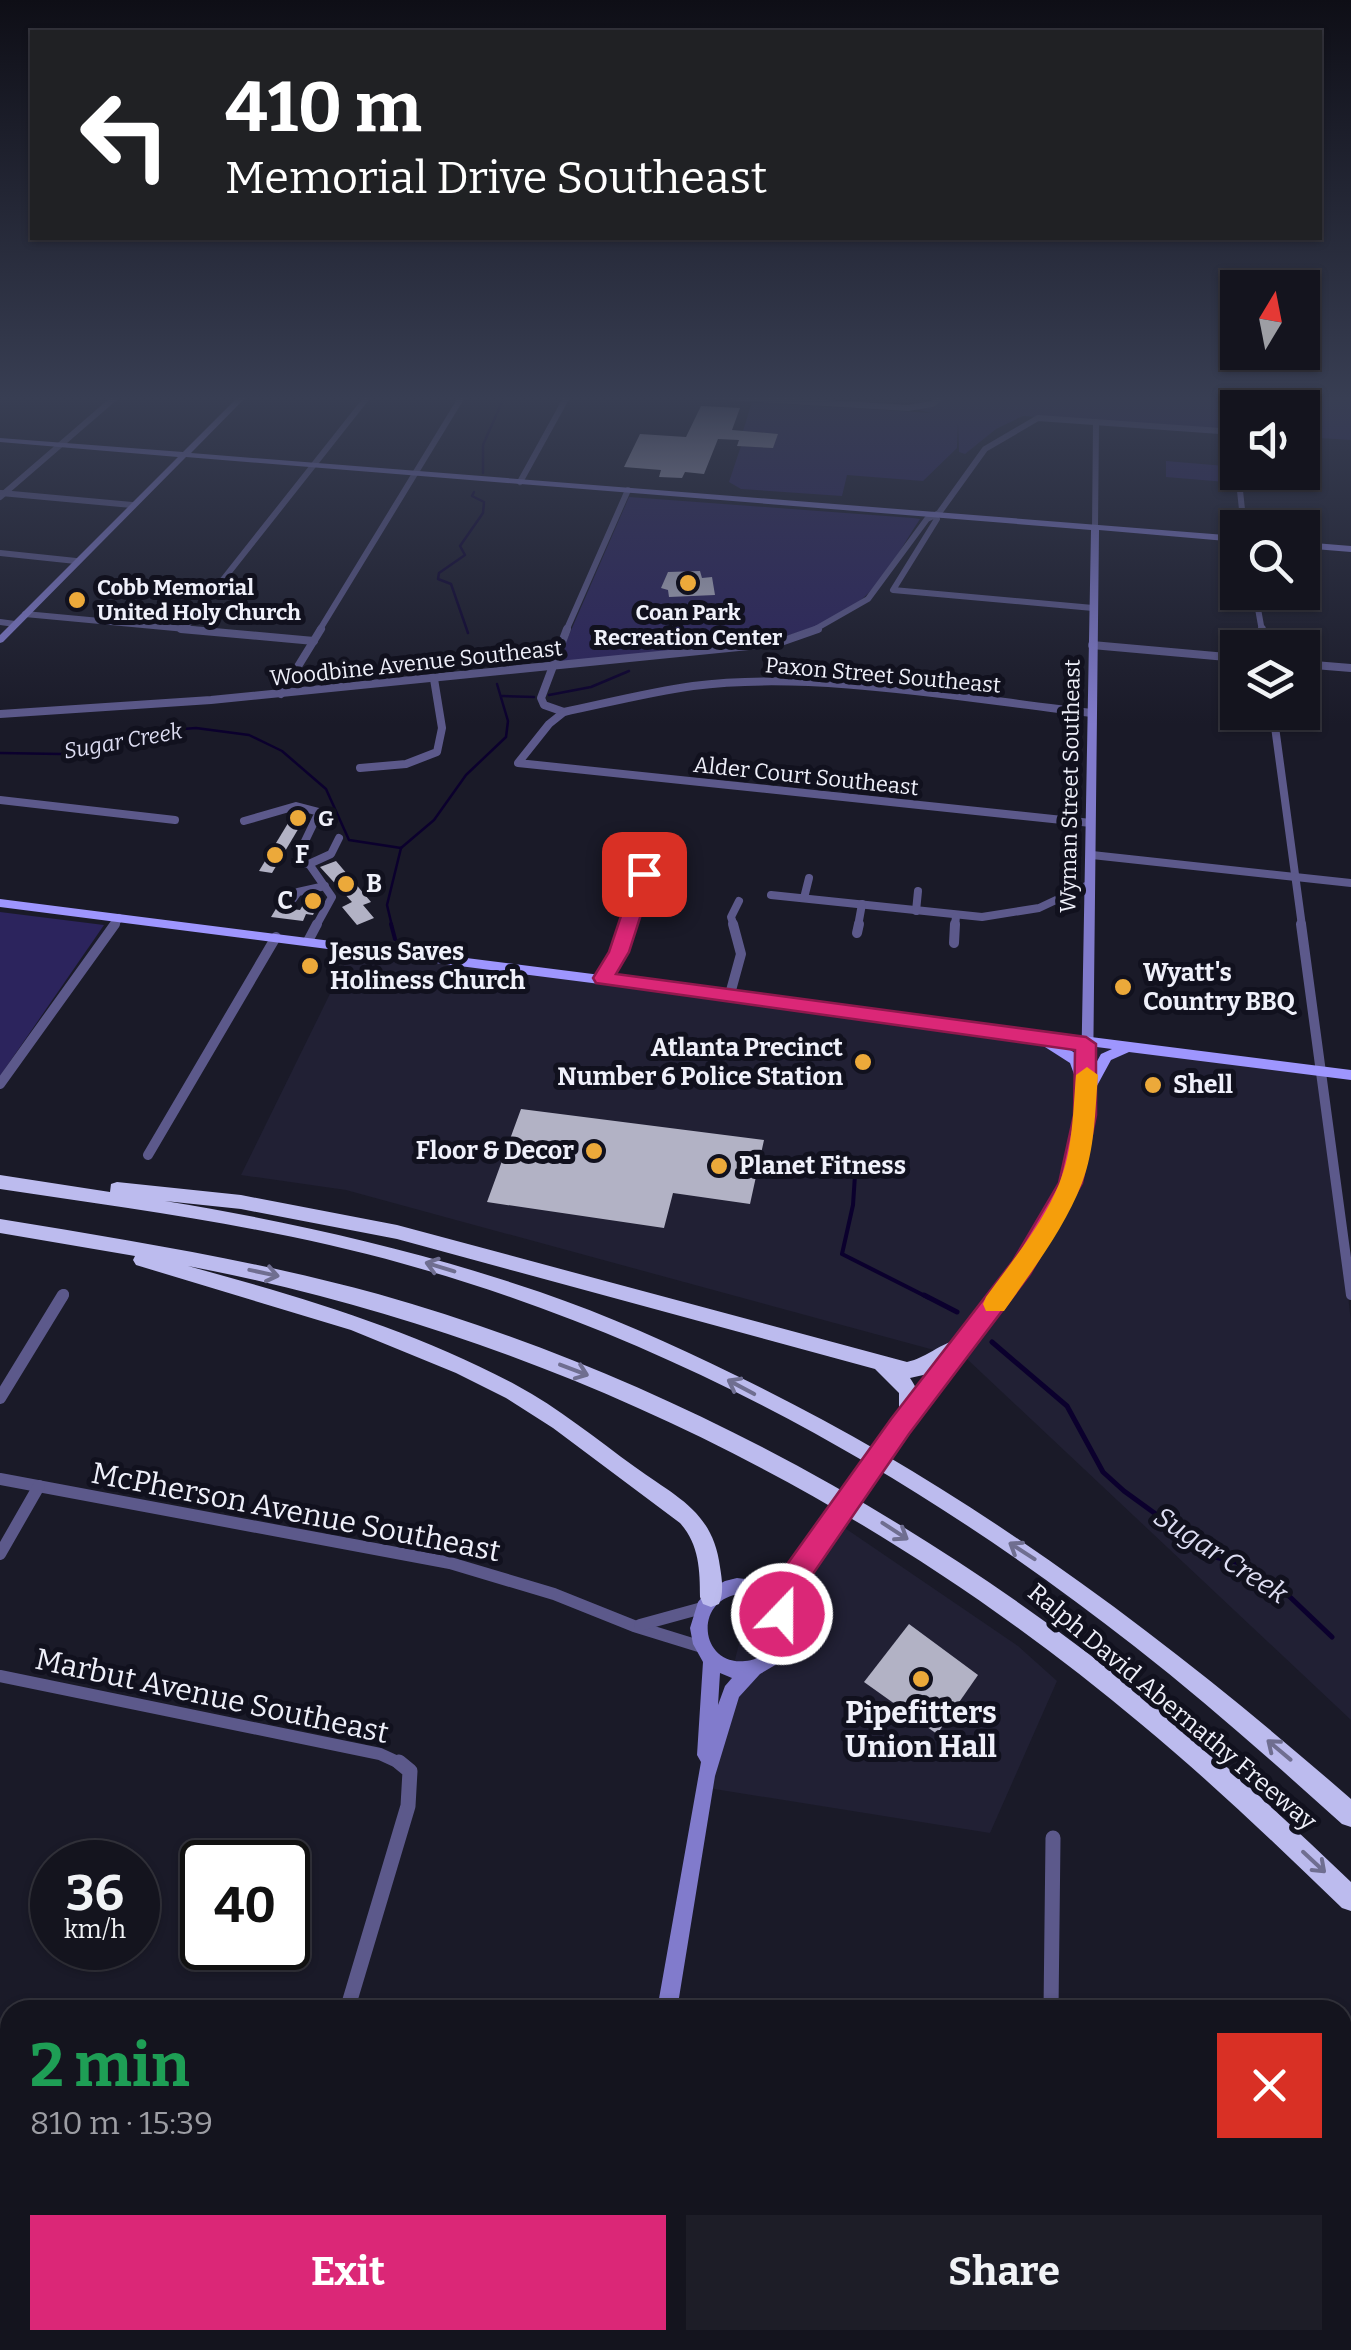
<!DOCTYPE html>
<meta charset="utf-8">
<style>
:root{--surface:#14141e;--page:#1d1d27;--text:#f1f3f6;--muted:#9d9ea4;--line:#33333c;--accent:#db2777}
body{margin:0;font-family:Bitter,serif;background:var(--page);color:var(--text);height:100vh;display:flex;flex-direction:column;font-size:38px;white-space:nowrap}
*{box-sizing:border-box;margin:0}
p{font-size:32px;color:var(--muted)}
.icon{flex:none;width:55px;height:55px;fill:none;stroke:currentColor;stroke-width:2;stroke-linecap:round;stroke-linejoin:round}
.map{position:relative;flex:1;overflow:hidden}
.sheet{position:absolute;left:0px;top:2000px;width:1352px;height:350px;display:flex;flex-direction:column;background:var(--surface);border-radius:30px 30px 0 0;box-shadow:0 2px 8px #0004,0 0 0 2px var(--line)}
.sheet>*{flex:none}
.guide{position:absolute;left:30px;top:30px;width:1292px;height:210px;border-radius:0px;box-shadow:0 2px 8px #0004,0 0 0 2px var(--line);background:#202124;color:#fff;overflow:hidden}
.needle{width:65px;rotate:10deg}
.fabs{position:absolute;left:1220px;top:270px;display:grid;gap:20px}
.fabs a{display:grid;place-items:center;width:100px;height:100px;border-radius:0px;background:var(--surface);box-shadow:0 2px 8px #0004,0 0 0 2px var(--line);font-size:50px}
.speed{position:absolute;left:30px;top:1840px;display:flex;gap:20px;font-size:50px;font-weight:700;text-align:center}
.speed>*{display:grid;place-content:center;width:130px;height:130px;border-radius:50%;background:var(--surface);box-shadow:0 2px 8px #0004,0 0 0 2px var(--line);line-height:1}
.speed small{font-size:25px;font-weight:400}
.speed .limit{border:5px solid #111;border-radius:15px;background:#fff;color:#111}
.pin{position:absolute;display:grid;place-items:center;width:85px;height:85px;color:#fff;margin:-42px;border-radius:20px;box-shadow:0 5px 15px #0006}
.me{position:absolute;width:110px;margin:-55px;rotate:22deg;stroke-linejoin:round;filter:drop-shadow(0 0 8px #0008)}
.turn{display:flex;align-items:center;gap:35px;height:210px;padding:0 30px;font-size:45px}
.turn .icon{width:130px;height:130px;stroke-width:2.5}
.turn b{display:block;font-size:70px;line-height:85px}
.round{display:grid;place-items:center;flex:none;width:105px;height:105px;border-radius:0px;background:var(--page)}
.head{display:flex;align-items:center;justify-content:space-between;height:170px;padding:0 30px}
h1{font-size:60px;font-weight:700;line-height:75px;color:#1e9e55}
.primary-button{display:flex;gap:20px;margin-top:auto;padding:20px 30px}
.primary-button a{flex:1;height:115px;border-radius:0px;background:var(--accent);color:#fff;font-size:40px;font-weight:700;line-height:115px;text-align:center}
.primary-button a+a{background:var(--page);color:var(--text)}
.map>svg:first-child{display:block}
</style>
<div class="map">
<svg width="1351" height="2350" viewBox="0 0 1351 2350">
<rect width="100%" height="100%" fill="#1a1a28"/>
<!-- built -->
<g fill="#212034">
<path d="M353,947L1324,1068L1351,1323V1720L967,1359L346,1190L241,1175Z"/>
<path d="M836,1522L1018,1646L1057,1681L990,1833L702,1787L753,1590L773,1606Z"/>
</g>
<!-- green -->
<g fill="#2c245d">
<path d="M951,395H1222L1261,401L1262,395H1351V440L1303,437L1302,408H1238L1237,432L1023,416L996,429L965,454L959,452L958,422L957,448L923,481L847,475L842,496L741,489L729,482L741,446L772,448L777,434L743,431L752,402L931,413L915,409L933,406Z"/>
<path d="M1166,461L1225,466L1226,482L1166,477Z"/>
<path d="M629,497L913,518L920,519C902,546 886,579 861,600C798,655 647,654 564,663L559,658Z"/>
<path d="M0,912L104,925L0,1076Z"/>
</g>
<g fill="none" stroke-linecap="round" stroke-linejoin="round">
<!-- stream-far2 -->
<g stroke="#0b002d" stroke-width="2.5">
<path d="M895,405L903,395"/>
<path d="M483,473V445L505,395"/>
<path d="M468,633L451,584L438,579L439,573L465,555L460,546L483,513L484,502L472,496L474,492"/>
<path d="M549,695L591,687L629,671"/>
<path d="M502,696L534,697"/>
<path d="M0,753L61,754L156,731L196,728L249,735L282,751L326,789L349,840L401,848"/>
<path d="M401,848L434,820L466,775L506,737L508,721L497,684"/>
<path d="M392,926L387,905L401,848"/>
</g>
<!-- stream-far1 -->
<g stroke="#0b002d" stroke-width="4">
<path d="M391,924L395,939"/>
<path d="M856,1160L853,1205L842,1254L929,1298"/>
</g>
<!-- stream -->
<g stroke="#0b002d" stroke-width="5">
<path d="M924,1295L957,1312"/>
<path d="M992,1342L1067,1406L1103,1472L1124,1491L1215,1557L1236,1562L1290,1597L1332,1637"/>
</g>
</g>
<!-- building -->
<g fill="#b2b2c5">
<path d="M701,406L740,408L732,430L778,434L773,448L737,446L739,440L718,439L704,474L685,472L682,478L659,477L661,470L624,467L640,434L686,437Z"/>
<path d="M700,571L702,578L712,577L715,595L669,597L668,590L661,588L668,572Z"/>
<path d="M293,815L306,816L272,873L259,871Z"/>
<path d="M336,861L371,902L363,905L374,918L357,925L342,907L352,902L320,867Z"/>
<path d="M321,895L313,915L306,914L303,921L271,917L277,907L300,910L307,898Z"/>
<path d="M521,1109L764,1140L750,1204L673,1193L664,1228L487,1202Z"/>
<path d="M909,1624L978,1675L937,1734L864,1682Z"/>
</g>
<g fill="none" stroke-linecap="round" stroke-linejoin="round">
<!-- street-far4 -->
<g stroke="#5c598b" stroke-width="6">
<path d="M692,395L908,408L932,404L944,395"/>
<path d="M1238,472L1244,528"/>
<path d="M520,482L568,395"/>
<path d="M1,493L132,505"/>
<path d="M0,497L118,395"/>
<path d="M933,515L937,519L893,590L1093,608"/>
<path d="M1095,528L1096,422"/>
<path d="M0,553L76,561"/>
<path d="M1255,592L1262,631"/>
<path d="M25,614L207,631"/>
<path d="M0,622L15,624"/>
<path d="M184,629L369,395"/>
<path d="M319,631L463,395"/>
<path d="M566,631L628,490"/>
<path d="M812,631L868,599L927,519L939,513L985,449L1038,418L1234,432L1238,466"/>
</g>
<!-- street-far3 -->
<g stroke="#5c598b" stroke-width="8">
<path d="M181,629L314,641"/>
<path d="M1262,629L1265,648"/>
<path d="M1092,645L1238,658"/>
<path d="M1302,664L1351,668"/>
<path d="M281,694L321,629"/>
<path d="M564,712L544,705L541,698L567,629"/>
<path d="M1273,712L1302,926"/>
<path d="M0,714L211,700L778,643L818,629"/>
<path d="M360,768L406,764L437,752L442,728L434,679"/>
<path d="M0,800L175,820"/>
<path d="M244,821L296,806L319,812L295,862L309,864L332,897L316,926"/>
<path d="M1091,823L518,763L549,724L564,712C607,703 650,692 693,686C814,670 969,699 1092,713"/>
<path d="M1092,855L1351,883"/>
<path d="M309,864L331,854L339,838"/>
<path d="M771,895L982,917L1039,908L1090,884"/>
<path d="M804,898L809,878"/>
<path d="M293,899L298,892L325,886"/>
<path d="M916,911L918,891"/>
<path d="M113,926L119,918"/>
<path d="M627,926L644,873"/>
<path d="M734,926L731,917L739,901"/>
<path d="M858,926L862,904"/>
<path d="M955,926L956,916"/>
</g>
<!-- street-far2 -->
<g stroke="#5c598b" stroke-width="10">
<path d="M1301,924L1351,1295"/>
<path d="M857,933L859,924"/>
<path d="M308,941L317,924"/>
<path d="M954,943L955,924"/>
<path d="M603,978L619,952L628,924"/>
<path d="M730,994L741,954L733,924"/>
<path d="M0,1084L115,924"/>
<path d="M148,1155L276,937"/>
<path d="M62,1298L64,1294"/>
</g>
<!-- street-far1 -->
<g stroke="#5c598b" stroke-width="12">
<path d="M0,1398L63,1295"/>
<path d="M0,1479L450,1563L554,1594L634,1626L702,1647"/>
<path d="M0,1554L39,1486"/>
<path d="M640,1625L702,1608"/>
<path d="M0,1676L380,1754L404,1765"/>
</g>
<!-- street -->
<g stroke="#5c598b" stroke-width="15">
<path d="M347,2010L408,1806L410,1771L399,1762"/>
<path d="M1051,2010L1053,1838"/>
<path d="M1046,2340V2350"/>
<path d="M244,2350L247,2340"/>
</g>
<!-- secondary -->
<g fill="#817bcc" fill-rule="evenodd">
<path d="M240,395H248L191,453L1238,536V542L1099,530L1093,1080C1092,1113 1090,1147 1079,1179C1046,1270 974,1344 915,1419L909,1421L903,1419L901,1414L903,1409C962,1338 1033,1266 1065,1178C1077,1147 1079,1113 1081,1080L1091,530L186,457L3,642L0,643V635L178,457L0,442V438L183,452Z"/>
<path d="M1302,542L1351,546V552L1302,548Z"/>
<path d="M819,1534L825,1537L827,1542L794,1596L790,1616L791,1636L784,1654L777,1664L760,1674L739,1697L715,1776L677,2010H657L701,1762L697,1755L703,1662L693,1644L690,1628L698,1602L708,1590L725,1581L737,1578L753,1580L794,1566L813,1537ZM741,1594C785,1601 785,1658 745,1661C699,1666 693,1598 741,1594ZM720,1673L732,1678L725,1686L718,1705Z"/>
<path d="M602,2340H626L624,2350H600Z"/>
</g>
<!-- primary -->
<path fill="#9e96fe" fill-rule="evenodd" d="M0,899L1351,1070V1080L1129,1052L1111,1060L1092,1095L1087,1096L1080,1091L1070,1063L1045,1047L1043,1044L1045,1041L0,907ZM1058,1042L1112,1049L1101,1054L1089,1076L1081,1057Z"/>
<!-- highway -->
<g fill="#bcbbee" fill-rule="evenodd">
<path d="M0,1175L110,1192L111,1184L117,1182L241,1195L397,1225L907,1362C928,1358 950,1335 970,1339L973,1345L970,1351L932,1373L910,1378C919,1391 924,1406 916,1421L909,1423L902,1421L899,1415V1393L875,1369L397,1239L241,1209L165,1201C293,1222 417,1250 540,1292C607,1315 672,1344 735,1375C962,1484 1162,1634 1351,1799V1827L1342,1824C1274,1763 1206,1702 1134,1646C918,1476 669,1337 404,1264C272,1227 135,1209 0,1189Z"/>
<path d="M0,1219C127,1240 254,1260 378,1294C661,1374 929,1521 1156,1707C1224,1762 1288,1822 1351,1882V1911L1342,1908C1277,1845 1211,1782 1141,1724C866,1493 541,1334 188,1266C301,1297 413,1330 516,1385C559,1408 596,1439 635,1467C676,1497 713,1511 720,1567C722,1579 724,1593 719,1604L711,1607L703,1604L700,1597C700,1570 699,1544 680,1523L553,1428L506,1398L456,1373L351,1330L136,1265L133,1260L135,1256L0,1233Z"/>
</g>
<!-- secondary-bridge -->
<path stroke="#817bcc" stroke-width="16" d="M819,1542L900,1426"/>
</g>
<!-- one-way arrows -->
<defs><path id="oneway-shaft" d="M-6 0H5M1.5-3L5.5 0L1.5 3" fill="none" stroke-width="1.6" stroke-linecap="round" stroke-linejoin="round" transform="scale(2.5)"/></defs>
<g stroke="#6f6e90">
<use href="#oneway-shaft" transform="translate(440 1267) rotate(-163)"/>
<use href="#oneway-shaft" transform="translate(264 1273) rotate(12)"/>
<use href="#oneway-shaft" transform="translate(574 1370) rotate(21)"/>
<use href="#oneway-shaft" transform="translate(741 1387) rotate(-152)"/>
<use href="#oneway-shaft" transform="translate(895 1531) rotate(33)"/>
<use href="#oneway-shaft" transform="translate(1022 1551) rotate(-147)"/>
<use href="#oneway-shaft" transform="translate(1279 1750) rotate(-140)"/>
<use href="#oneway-shaft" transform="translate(1314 1862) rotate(43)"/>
</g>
<!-- sky -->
<linearGradient id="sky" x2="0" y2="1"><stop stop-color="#0e0e16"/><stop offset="0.55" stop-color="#383e53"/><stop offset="1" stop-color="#383e53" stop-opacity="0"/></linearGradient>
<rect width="1351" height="724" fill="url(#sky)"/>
<!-- route -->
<path fill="#db2777" stroke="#8e194d" stroke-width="2.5" d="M644,868L654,874L629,952L616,974L1086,1037L1096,1044V1115L1082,1183L1030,1274L909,1434L808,1581L792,1624L782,1628L772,1624L768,1614L772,1594L788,1563L891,1419L1013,1261L1059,1183L1074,1115L1075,1050L596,983L593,978L609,952L635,874Z"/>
<!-- slow -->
<path fill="#f59e0b" d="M1087,1067L1098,1075C1095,1111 1095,1149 1082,1183C1064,1229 1032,1271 1004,1311H986L983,1304L986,1297C1012,1261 1042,1225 1059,1184C1073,1150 1073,1111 1076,1075Z"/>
<!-- markers -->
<g fill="#eca93a" stroke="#11111e" stroke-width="4">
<circle cx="688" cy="583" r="10"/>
<circle cx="77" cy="600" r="10"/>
<circle cx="298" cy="818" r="10"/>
<circle cx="275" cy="855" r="10"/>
<circle cx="346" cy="884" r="10"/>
<circle cx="313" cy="901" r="10"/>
<circle cx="310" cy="966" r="10"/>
<circle cx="1123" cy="987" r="10"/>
<circle cx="863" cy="1062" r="10"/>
<circle cx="1153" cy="1085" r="10"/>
<circle cx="594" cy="1151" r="10"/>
<circle cx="719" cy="1166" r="10"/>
<circle cx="921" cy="1679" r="10"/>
</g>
<g text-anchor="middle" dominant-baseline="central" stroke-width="10" stroke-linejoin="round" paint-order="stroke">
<!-- far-poi labels -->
<g font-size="22" font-weight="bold" fill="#eff0fa" stroke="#11111e" text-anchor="start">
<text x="97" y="587">Cobb Memorial<tspan x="97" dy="25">United Holy Church</tspan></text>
<text x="688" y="612" text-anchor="middle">Coan Park<tspan x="688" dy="25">Recreation Center</tspan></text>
<text x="318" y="818">G</text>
</g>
<!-- far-street labels -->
<g font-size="22" fill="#eff0fa" stroke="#11111e">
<text transform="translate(416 663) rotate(-6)">Woodbine Avenue Southeast</text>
<text transform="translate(883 675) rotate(5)">Paxon Street Southeast</text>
<text transform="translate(806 776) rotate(6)">Alder Court Southeast</text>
<text transform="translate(1070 786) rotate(-89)">Wyman Street Southeast</text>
</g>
<!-- far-water labels -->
<g font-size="22" font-style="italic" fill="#ddddf2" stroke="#11111e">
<text transform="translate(123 741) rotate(-10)">Sugar Creek</text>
</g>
<!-- poi labels -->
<g font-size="25" font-weight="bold" fill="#eff0fa" stroke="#11111e" text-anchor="start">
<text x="295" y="855">F</text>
<text x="366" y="884">B</text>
<text x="293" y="901" text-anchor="end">C</text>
<text x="330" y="952">Jesus Saves<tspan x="330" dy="29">Holiness Church</tspan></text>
<text x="1143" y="973">Wyatt's<tspan x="1143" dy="29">Country BBQ</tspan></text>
<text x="843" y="1048" text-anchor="end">Atlanta Precinct<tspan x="843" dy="29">Number 6 Police Station</tspan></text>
<text x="1173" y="1085">Shell</text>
<text x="574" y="1151" text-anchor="end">Floor &amp; Decor</text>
<text x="739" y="1166">Planet Fitness</text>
</g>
<!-- street labels -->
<g font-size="25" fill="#eff0fa" stroke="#11111e">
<text transform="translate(1172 1707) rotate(40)">Ralph David Abernathy Freeway</text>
</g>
<!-- water labels -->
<g font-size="28" font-style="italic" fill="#ddddf2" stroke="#11111e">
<text transform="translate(1221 1555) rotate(33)">Sugar Creek</text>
</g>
<!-- near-street labels -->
<g font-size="30" fill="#eff0fa" stroke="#11111e">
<text transform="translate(296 1512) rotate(11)">McPherson Avenue Southeast</text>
<text transform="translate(212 1696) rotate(12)">Marbut Avenue Southeast</text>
</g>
<!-- near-poi labels -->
<g font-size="30" font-weight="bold" fill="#eff0fa" stroke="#11111e">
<text x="921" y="1713">Pipefitters<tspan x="921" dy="34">Union Hall</tspan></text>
</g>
</g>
</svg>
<div class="fabs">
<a><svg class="needle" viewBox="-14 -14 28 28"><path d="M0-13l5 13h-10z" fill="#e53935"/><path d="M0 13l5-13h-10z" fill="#9d9ea4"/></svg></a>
<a><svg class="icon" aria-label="sound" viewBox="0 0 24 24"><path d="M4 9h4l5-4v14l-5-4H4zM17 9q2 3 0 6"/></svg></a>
<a><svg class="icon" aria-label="search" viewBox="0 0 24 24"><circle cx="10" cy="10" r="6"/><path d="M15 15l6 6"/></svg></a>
<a><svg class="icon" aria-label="layers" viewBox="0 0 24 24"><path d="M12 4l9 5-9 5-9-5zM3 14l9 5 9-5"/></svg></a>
</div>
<div class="speed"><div>36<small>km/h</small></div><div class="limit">40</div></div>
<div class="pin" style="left:644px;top:874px;background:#d93025"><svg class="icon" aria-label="arrive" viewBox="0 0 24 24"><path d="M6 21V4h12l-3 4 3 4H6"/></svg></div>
<svg class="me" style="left:782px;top:1614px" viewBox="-20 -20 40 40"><circle r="17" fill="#db2777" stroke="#fff" stroke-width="3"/><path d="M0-11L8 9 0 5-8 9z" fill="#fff"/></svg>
<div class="guide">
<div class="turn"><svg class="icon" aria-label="left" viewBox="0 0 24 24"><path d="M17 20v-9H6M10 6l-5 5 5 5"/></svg><div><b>410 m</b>Memorial Drive Southeast</div></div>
</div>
<section class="sheet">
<div class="head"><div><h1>2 min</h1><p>810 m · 15:39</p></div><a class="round" style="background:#d93025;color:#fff"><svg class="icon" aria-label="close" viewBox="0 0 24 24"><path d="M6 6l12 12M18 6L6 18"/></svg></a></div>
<div class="primary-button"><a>Exit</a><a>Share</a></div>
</section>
</div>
